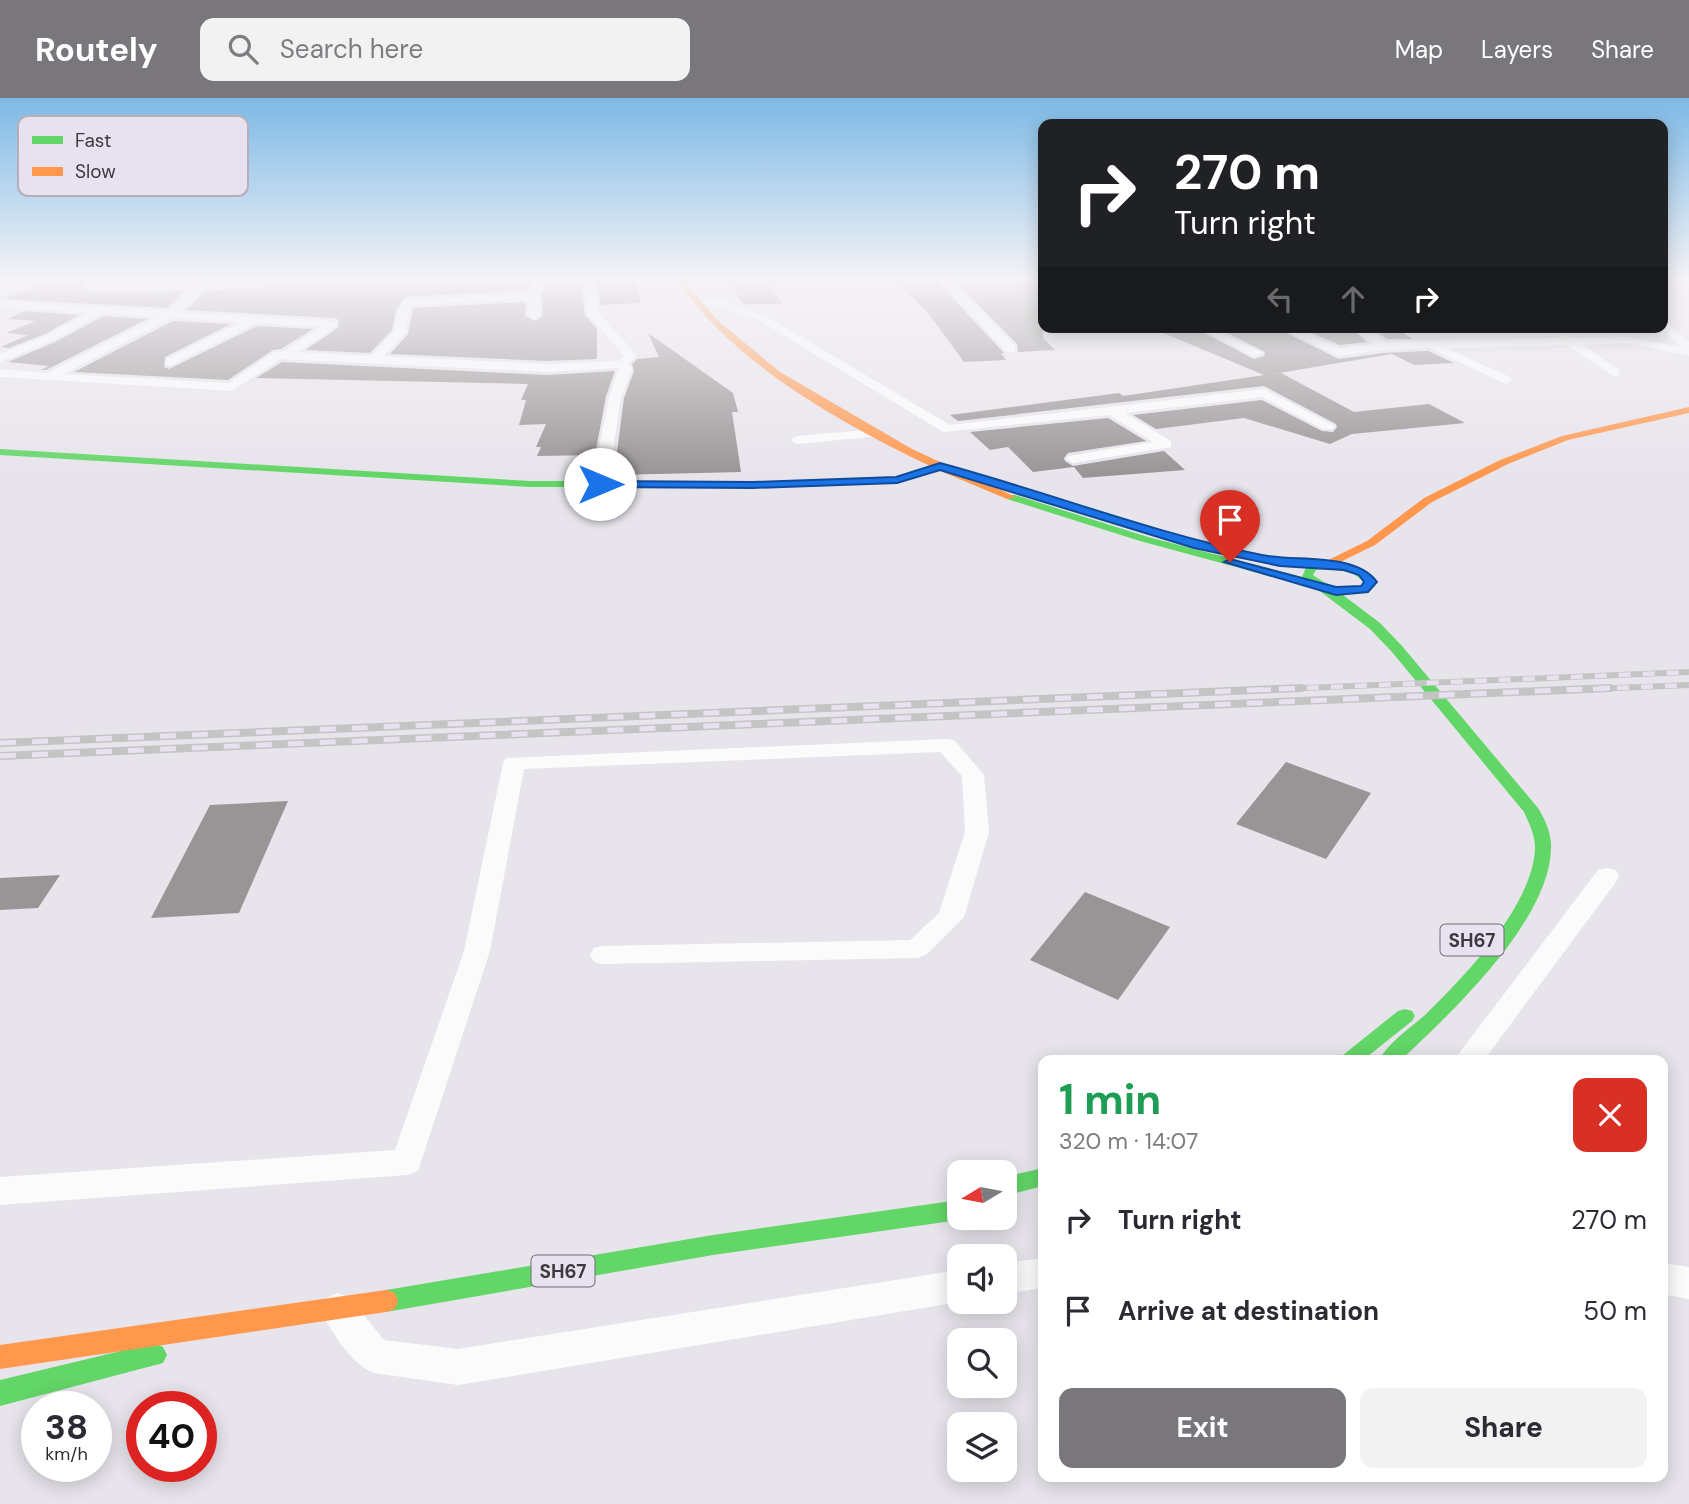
<!DOCTYPE html>
<meta charset="utf-8">
<style>
:root{--surface:#fff;--page:#f2f2f3;--text:#2b2b33;--muted:#7c7c81;--accent:#79767c}
body{margin:0;font-family:"DM Sans",sans-serif;background:var(--page);color:var(--text);height:100vh;display:flex;flex-direction:column;font-size:26px;white-space:nowrap}
*{box-sizing:border-box;margin:0}
p{font-size:23px;color:var(--muted)}
.icon{flex:none;width:38px;height:38px;fill:none;stroke:currentColor;stroke-width:2;stroke-linecap:round;stroke-linejoin:round}
.map{position:relative;flex:1;overflow:hidden}
.drawer{position:absolute;left:1038px;top:957px;width:630px;height:427px;display:flex;flex-direction:column;background:var(--surface);border-radius:14px;box-shadow:0 4px 18px #0003}
.drawer>*{flex:none}
.hud{position:absolute;left:1038px;top:21px;width:630px;height:214px;border-radius:14px;box-shadow:0 4px 18px #0003;background:#202124;color:#fff;overflow:hidden}
.needle{width:46px;rotate:260deg}
.buttons{position:absolute;left:947px;top:1062px;display:grid;gap:14px}
.buttons a{display:grid;place-items:center;width:70px;height:70px;border-radius:14px;background:var(--surface);box-shadow:0 4px 18px #0003;font-size:35px}
.speed{position:absolute;left:21px;top:1293px;display:flex;gap:14px;font-size:35px;font-weight:700;text-align:center}
.speed>*{display:grid;place-content:center;width:91px;height:91px;border-radius:50%;background:var(--surface);box-shadow:0 4px 18px #0003;line-height:1}
.speed small{font-size:18px;font-weight:400}
.speed .limit{border:10px solid #d22;background:#fff;color:#111}
.pin{position:absolute;display:grid;place-items:center;width:60px;height:60px;color:#fff;margin:-72px -30px;border-radius:50% 50% 50% 0;rotate:-45deg;box-shadow:0 0 7px #0007}
.pin .icon{rotate:45deg}
.me{position:absolute;width:77px;margin:-38px;rotate:90deg;stroke-linejoin:round;filter:drop-shadow(0 0 5px #0008)}
.turn{display:flex;align-items:center;gap:24px;height:147px;padding:0 21px;font-size:32px}
.turn .icon{width:91px;height:91px;stroke-width:2.5}
.turn b{display:block;font-size:49px;line-height:60px}
.lanes{display:flex;align-items:center;height:66px;padding:0 21px;background:#0003;justify-content:center;gap:35px;direction:ltr}
.lanes .off{opacity:.35}
.round{display:grid;place-items:center;flex:none;width:74px;height:74px;border-radius:14px;background:var(--page)}
.summary{display:flex;align-items:center;justify-content:space-between;height:119px;padding:0 21px}
h1{font-size:42px;font-weight:700;line-height:52px;color:#1e9e55}
.primary-button{display:flex;gap:14px;margin-top:auto;padding:14px 21px}
.primary-button a{flex:1;height:80px;border-radius:14px;background:var(--accent);color:#fff;font-size:28px;font-weight:700;line-height:80px;text-align:center}
.primary-button a+a{background:var(--page);color:var(--text)}
ul{padding:0;list-style:none}
li{display:flex;align-items:center;gap:21px;height:91px;padding:0 21px}
li div{flex:1}
li b{display:block;font-size:26px}
li em{font-style:normal}
header{display:flex;align-items:center;gap:42px;box-sizing:border-box;height:98px;padding:0 35px;background:var(--accent);color:#fff}
header strong{font-size:33px}
nav{display:flex;gap:38px;margin-inline-start:auto;font-size:24px}
.search{width:490px;height:63px;background:var(--page);display:flex;align-items:center;gap:18px;box-sizing:border-box;padding:0 24px;border-radius:14px;color:var(--muted);font-size:26px}
.map>svg:first-child{display:block}
</style>
<header>
<strong>Routely</strong>
<div class="search"><svg class="icon" aria-label="search" viewBox="0 0 24 24"><circle cx="10" cy="10" r="6"/><path d="M15 15l6 6"/></svg>Search here</div>
<nav><a>Map</a><a>Layers</a><a>Share</a></nav>
</header>
<div class="map">
<svg width="1689" height="1406" viewBox="0 0 1689 1406">
<rect width="100%" height="100%" fill="#e8e4ec"/>
<!-- building -->
<g fill="#999597">
<path d="M60,180H199L90,183L83,188L90,195L185,193L167,210L3,201Z"/>
<path d="M483,180L532,182L528,192L405,199L396,212L392,232L370,255L305,252L338,230L339,222L334,220L186,212L206,193L321,185Z"/>
<path d="M581,180L585,217L597,231V261L547,263L390,256L408,236L413,210L526,204L525,218L535,223L543,218L542,198L548,181Z"/>
<path d="M597,180H635L641,205L600,207Z"/>
<path d="M766,180L782,206H745L739,201L731,182Z"/>
<path d="M893,180H934L1004,255H1001L1006,262L964,264L928,215Z"/>
<path d="M952,180H1027L1035,188H1043V240L1055,252L1018,254L1017,246Z"/>
<path d="M25,213L79,217L45,236L9,250L1,249L28,237L6,235L36,223L7,221Z"/>
<path d="M104,218L147,221L46,272H41L49,268L8,264L55,244Z"/>
<path d="M173,223L231,226L165,259L164,269L169,271L257,228L313,231L281,251L273,252L228,282L74,274Z"/>
<path d="M1149,229H1193L1254,261L1264,258L1265,254L1216,229H1274L1339,261L1383,255L1428,253L1454,265L1414,267L1392,256L1273,276L1281,275L1354,314L1429,306L1465,325L1352,336L1330,346L1244,320L1156,331L1133,317L1262,302L1322,333L1333,334L1337,329L1336,326L1264,288L958,323L950,317L1119,295L1123,298L1264,277Z"/>
<path d="M1298,229H1350L1367,244L1340,247Z"/>
<path d="M1371,229H1393L1413,241H1387Z"/>
<path d="M648,235L733,295L738,314H732L741,374L614,377L624,300L634,273L632,266L637,261L659,259Z"/>
<path d="M282,264L547,277L615,273L606,298L595,357L537,358L541,349H536L546,326L519,327L526,302H521L528,286L256,280Z"/>
<path d="M1108,320L1146,343L1068,355L1064,360L1065,363L1073,368L1164,353L1185,372L1083,380L1074,369L1033,374L1008,349L990,352L970,334Z"/>
<path d="M1286,664L1371,695L1326,761L1236,726Z"/>
<path d="M288,703L239,815L151,820L210,707Z"/>
<path d="M60,777L38,810L0,812V780Z"/>
<path d="M1085,794L1170,829L1118,902L1030,862Z"/>
</g>
<g fill="none" stroke-linecap="round" stroke-linejoin="round">
<!-- street -->
<g fill="#fcfbfc" fill-rule="evenodd">
<path d="M0,180H25L38,184L0,198V192L19,185L0,183Z"/>
<path d="M203,180H214L212,183L324,180L319,183L205,190L180,214L333,223L337,224V228L297,254L371,258L394,233L398,213L405,202L530,195L536,180H546L539,198L540,218L534,221L528,218L529,201L412,207L408,213L406,234L384,258L547,266L619,263L624,257L588,217L584,180H594L599,216L637,257L629,266L632,272L621,299L608,386L600,391L592,386L609,299L619,270L547,274L281,261L232,293L0,279V271L47,275L156,219L103,215L54,242L0,264V256L46,238L88,215L0,209V203L168,213L192,190L90,192L85,189L90,186L199,184ZM172,220L241,224L166,261V267L170,268L256,225L321,229L282,254H274L229,285L64,276Z"/>
<path d="M937,180H948L1015,248V254H1007Z"/>
<path d="M694,202H721L768,219L950,327L1264,291L1335,328L1333,331H1323L1262,299L1125,315L1171,343V349L1073,365L1066,361L1068,358L1153,344L1109,317L943,334L760,223L720,208L690,207V203Z"/>
<path d="M1662,221L1689,244V258L1627,245L1582,247L1619,272V278L1615,279L1567,247L1445,250L1510,279L1512,282L1506,286L1429,250L1383,252L1339,258L1276,229H1291L1340,250L1373,246L1353,229H1366L1386,244L1559,240L1565,237L1572,240L1627,239L1680,249L1661,229Z"/>
<path d="M1195,229H1210L1263,255L1253,258Z"/>
<path d="M876,331L883,335L881,338L797,346L790,342L797,338Z"/>
<path d="M946,641L954,642L984,677L989,734L964,819L926,857L917,860L603,866L594,864L590,857L594,850L603,848L910,842L939,815L965,734L962,678L940,654L524,671L490,853L418,1073L407,1077L0,1107V1079L395,1052L464,853L503,665L506,660Z"/>
<path d="M1607,770L1616,772L1619,778L1616,784L1484,962H1454L1598,772Z"/>
<path d="M1043,1160V1190L1004,1196V1165Z"/>
<path d="M1662,1165L1689,1169V1201L1662,1196Z"/>
<path d="M959,1172V1204L458,1287L374,1275C351,1266 331,1233 320,1211L326,1200L338,1195L350,1200L384,1242L458,1251Z"/>
</g>
<!-- fast -->
<g fill="#63d668" fill-rule="evenodd">
<path d="M0,351L530,383H636L641,386L636,389H530L0,357Z"/>
<path d="M1007,397H1015L1148,439L1302,479L1307,467C1332,461 1355,464 1375,481V488L1365,494L1343,497L1380,525L1402,548L1538,710C1545,721 1552,737 1551,750C1550,823 1451,915 1401,962H1379C1388,945 1410,930 1425,917C1464,879 1533,808 1535,750C1535,737 1529,725 1524,714L1392,554L1370,531L1317,491L1140,443L1007,401ZM1326,470L1353,475L1365,485C1347,495 1329,489 1313,477L1316,472Z"/>
<path d="M1405,911L1412,913L1415,918L1412,923L1363,962H1340L1343,957L1398,913Z"/>
<path d="M1043,1070V1088L1004,1098V1079Z"/>
<path d="M959,1102V1120H964L959,1122L713,1157L386,1214L377,1211L374,1203L377,1195L386,1192L713,1137Z"/>
<path d="M154,1245L163,1249L167,1257L163,1265L0,1308V1282Z"/>
</g>
<!-- slow -->
<g fill="#ff974d" fill-rule="evenodd">
<path d="M675,180H682L717,222L780,274L912,351L1016,399L1007,401L938,372L896,385L753,390L632,388L631,386L636,383L753,384L895,379L930,368C835,322 736,267 675,180Z"/>
<path d="M1689,309V315L1568,342L1508,366L1432,404L1375,447L1330,469L1326,470L1320,466L1367,443L1424,400L1500,362L1562,338Z"/>
<path d="M386,1192L395,1195L398,1203L395,1211L386,1214L0,1271V1247Z"/>
</g>
<!-- rail-far1 casing -->
<g stroke="#c4c4c5" stroke-width="6">
<g id="rail-far1">
<path d="M1259,592L1689,574"/>
<path d="M1569,592L1689,587"/>
</g>
</g>
<!-- rail casing -->
<g stroke="#c4c4c5" stroke-width="8">
<g id="rail">
<path d="M0,645L1301,590"/>
<path d="M0,658L1610,590"/>
</g>
</g>
<!-- rail-far1 -->
<use href="#rail-far1" stroke="#e8e1ef" stroke-width="4.5" stroke-dasharray="12" stroke-linecap="butt"/>
<!-- rail -->
<use href="#rail" stroke="#e8e1ef" stroke-width="5" stroke-dasharray="16" stroke-linecap="butt"/>
</g>
<!-- sky -->
<linearGradient id="sky" x2="0" y2="1"><stop stop-color="#7db9e6"/><stop offset="0.48" stop-color="#f5f3f6"/><stop offset="1" stop-color="#f5f3f6" stop-opacity="0"/></linearGradient>
<rect width="1689" height="377" fill="url(#sky)"/>
<!-- route -->
<path fill="#1a73e8" stroke="#114b97" stroke-width="2" d="M940,365C1048,394 1152,435 1262,457C1297,464 1355,454 1377,484L1368,494L1336,497L1224,464L1230,461L1336,489L1361,488L1364,484L1359,477L1344,472L1280,468L1194,450L940,372L897,385L753,390L600,389L595,386L600,383L753,384L896,379Z"/>
<g text-anchor="middle" dominant-baseline="central" stroke-width="7" stroke-linejoin="round" paint-order="stroke">
<!-- shield labels -->
<g fill="#e8e1ef" stroke="#706c74" stroke-width="2">
<rect x="1440.5" y="826.5" width="63" height="31" rx="5"/>
<rect x="531.5" y="1157.5" width="63" height="31" rx="5"/>
</g>
<g font-size="19" font-weight="bold" fill="#3d3a3f">
<text x="1472" y="842">SH67</text>
<text x="563" y="1173">SH67</text>
</g>
</g>
<!-- legend -->
<rect x="18" y="18" width="230" height="80" rx="10" fill="#e8e1ef" stroke="#b5afba" stroke-width="2"/>
<rect x="32" y="38" width="31" height="8" fill="#63d668"/>
<rect x="32" y="69" width="31" height="9" fill="#ff974d"/>
<g font-size="19" fill="#3d3a3f">
<text x="75" y="49">Fast</text>
<text x="75" y="80">Slow</text>
</g>
</svg>
<div class="buttons">
<a><svg class="needle" viewBox="-14 -14 28 28"><path d="M0-13l5 13h-10z" fill="#e53935"/><path d="M0 13l5-13h-10z" fill="#7c7c81"/></svg></a>
<a><svg class="icon" aria-label="sound" viewBox="0 0 24 24"><path d="M4 9h4l5-4v14l-5-4H4zM17 9q2 3 0 6"/></svg></a>
<a><svg class="icon" aria-label="search" viewBox="0 0 24 24"><circle cx="10" cy="10" r="6"/><path d="M15 15l6 6"/></svg></a>
<a><svg class="icon" aria-label="layers" viewBox="0 0 24 24"><path d="M12 4l9 5-9 5-9-5zM3 14l9 5 9-5"/></svg></a>
</div>
<div class="speed"><div>38<small>km/h</small></div><div class="limit">40</div></div>
<div class="pin" style="left:1230px;top:464px;background:#d93025"><svg class="icon" aria-label="arrive" viewBox="0 0 24 24"><path d="M6 21V4h12l-3 4 3 4H6"/></svg></div>
<svg class="me" style="left:600px;top:386px" viewBox="-20 -20 40 40"><circle r="19" fill="#fff"/><path d="M0-13L10 11 0 6-10 11z" fill="#1a73e8"/></svg>
<div class="hud">
<div class="turn"><svg class="icon" aria-label="right" viewBox="0 0 24 24"><path d="M7 20v-9h11M14 6l5 5-5 5"/></svg><div><b>270 m</b>Turn right</div></div>
<div class="lanes"><svg class="icon off" aria-label="left" viewBox="0 0 24 24"><path d="M17 20v-9H6M10 6l-5 5 5 5"/></svg><svg class="icon off" aria-label="ahead" viewBox="0 0 24 24"><path d="M12 20V5M6 11l6-6 6 6"/></svg><svg class="icon" aria-label="right" viewBox="0 0 24 24"><path d="M7 20v-9h11M14 6l5 5-5 5"/></svg></div>
</div>
<section class="drawer">
<div class="summary"><div><h1>1 min</h1><p>320 m · 14:07</p></div><a class="round" style="background:#d93025;color:#fff"><svg class="icon" aria-label="close" viewBox="0 0 24 24"><path d="M6 6l12 12M18 6L6 18"/></svg></a></div>
<ul>
<li><svg class="icon" aria-label="right" viewBox="0 0 24 24"><path d="M7 20v-9h11M14 6l5 5-5 5"/></svg><div><b>Turn right</b></div><em>270 m</em></li>
<li><svg class="icon" aria-label="arrive" viewBox="0 0 24 24"><path d="M6 21V4h12l-3 4 3 4H6"/></svg><div><b>Arrive at destination</b></div><em>50 m</em></li>
</ul>
<div class="primary-button"><a>Exit</a><a>Share</a></div>
</section>
</div>
